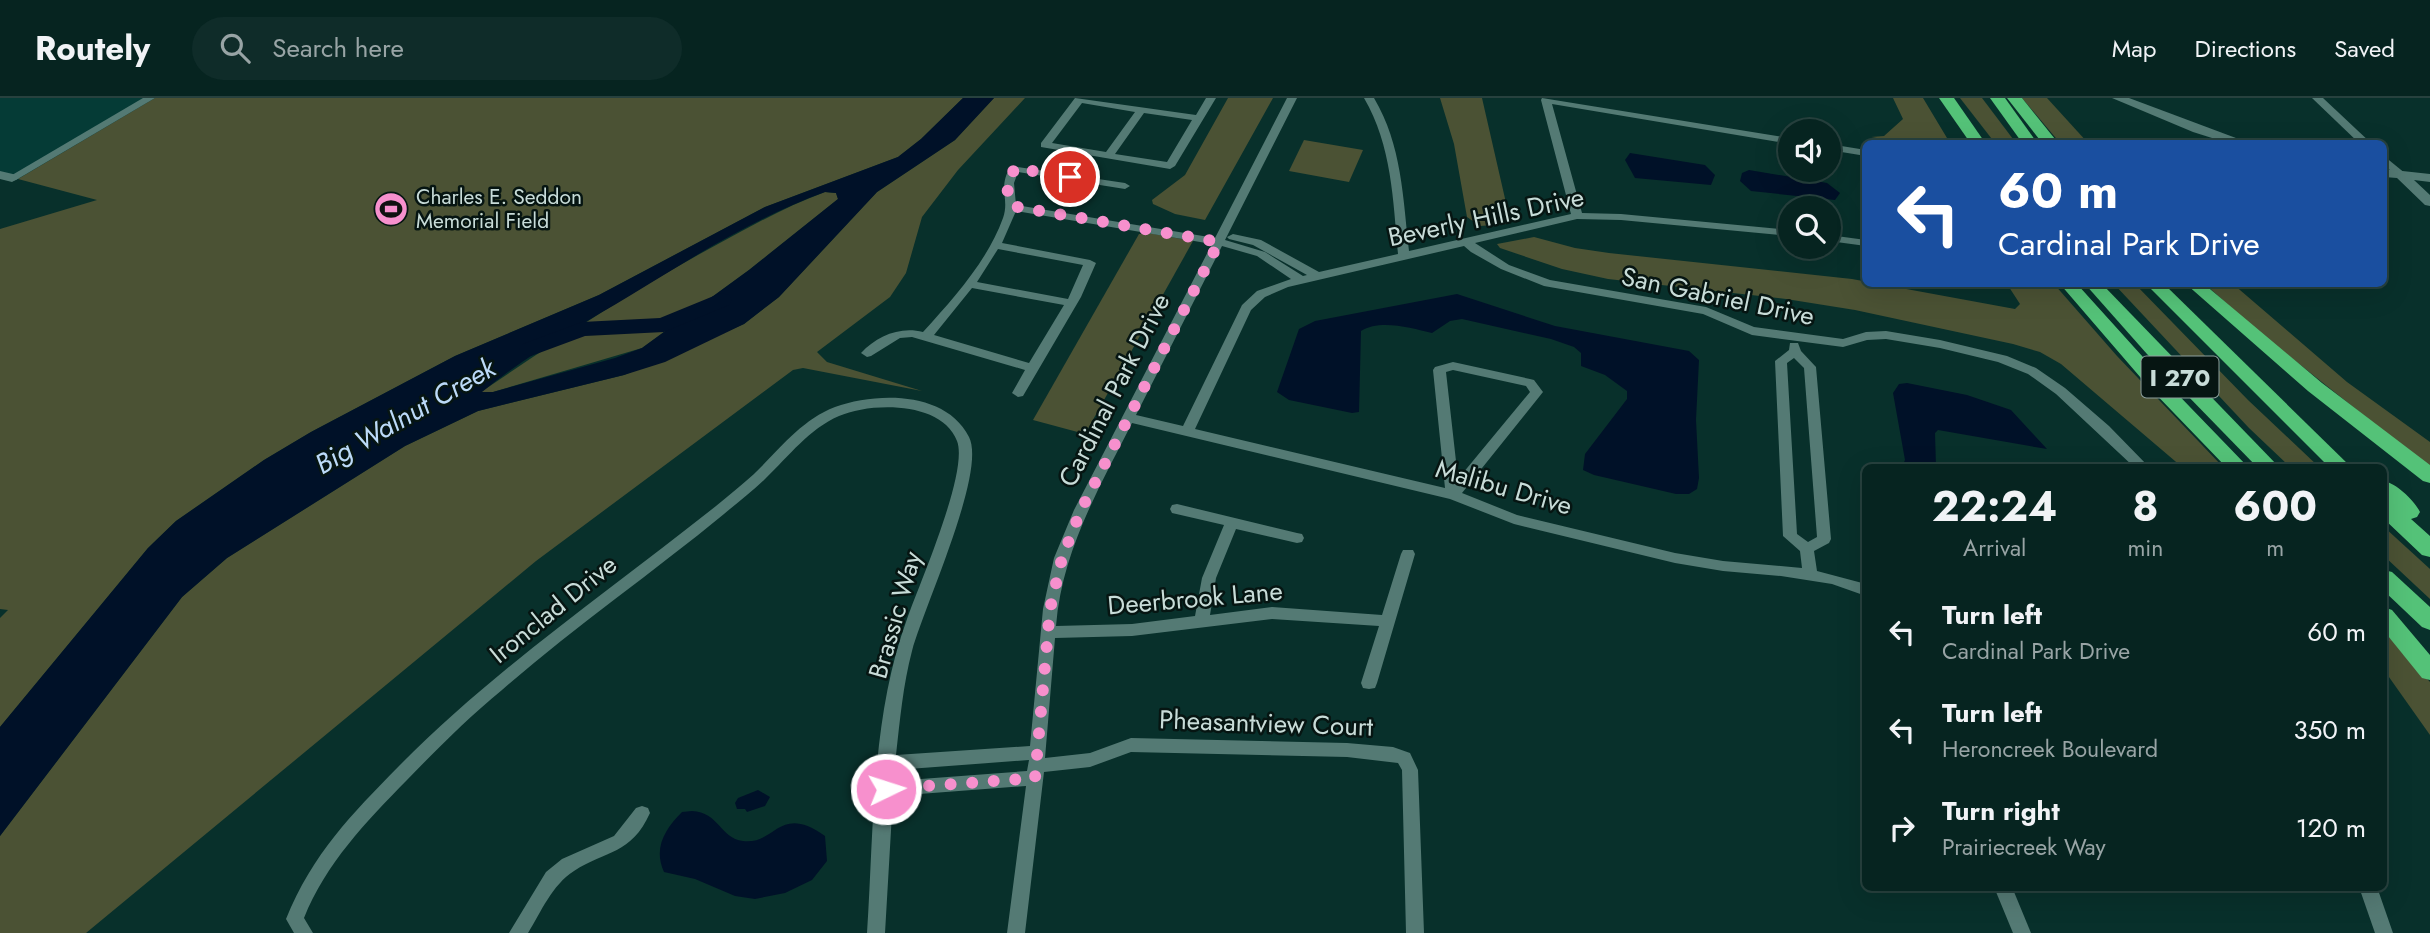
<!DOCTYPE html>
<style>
:root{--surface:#062420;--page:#0f2c29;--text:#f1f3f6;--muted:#98a4a5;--line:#27413e}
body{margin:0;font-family:Jost,sans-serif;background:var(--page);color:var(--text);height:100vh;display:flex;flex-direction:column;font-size:26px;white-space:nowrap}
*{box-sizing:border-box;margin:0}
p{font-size:23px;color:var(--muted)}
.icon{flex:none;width:38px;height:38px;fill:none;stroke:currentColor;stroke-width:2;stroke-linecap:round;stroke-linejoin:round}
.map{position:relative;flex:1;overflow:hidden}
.drawer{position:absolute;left:1862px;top:366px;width:525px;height:427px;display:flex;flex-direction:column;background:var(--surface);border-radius:10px;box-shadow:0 7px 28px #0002,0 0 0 2px var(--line)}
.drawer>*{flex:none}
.top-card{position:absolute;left:1862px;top:42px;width:525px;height:147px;border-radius:10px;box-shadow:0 7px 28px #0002,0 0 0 2px var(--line);background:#1a4fa0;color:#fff;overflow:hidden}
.controls{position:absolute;left:1778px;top:21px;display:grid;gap:14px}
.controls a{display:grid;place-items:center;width:63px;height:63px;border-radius:50%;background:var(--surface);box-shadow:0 7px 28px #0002,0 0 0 2px var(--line);font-size:35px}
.pin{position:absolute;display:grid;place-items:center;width:60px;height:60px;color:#fff;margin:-30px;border:4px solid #fff;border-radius:50%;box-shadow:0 2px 7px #0007}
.me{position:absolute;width:77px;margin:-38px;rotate:86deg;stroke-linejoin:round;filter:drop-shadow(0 0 5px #0008)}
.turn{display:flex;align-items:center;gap:24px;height:147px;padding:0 21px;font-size:32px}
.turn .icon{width:91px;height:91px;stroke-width:2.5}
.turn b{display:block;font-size:49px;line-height:60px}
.eta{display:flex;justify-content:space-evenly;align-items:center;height:119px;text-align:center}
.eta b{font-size:42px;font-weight:700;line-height:49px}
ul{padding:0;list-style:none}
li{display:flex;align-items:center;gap:21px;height:98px;padding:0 21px}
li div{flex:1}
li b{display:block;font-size:26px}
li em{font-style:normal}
header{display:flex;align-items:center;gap:42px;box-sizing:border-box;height:98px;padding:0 35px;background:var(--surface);border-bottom:2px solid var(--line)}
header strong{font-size:33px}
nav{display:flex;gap:38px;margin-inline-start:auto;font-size:24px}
.search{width:490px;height:63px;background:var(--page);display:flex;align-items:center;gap:18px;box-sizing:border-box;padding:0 24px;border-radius:38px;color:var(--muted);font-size:26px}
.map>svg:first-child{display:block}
</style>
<header>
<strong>Routely</strong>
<div class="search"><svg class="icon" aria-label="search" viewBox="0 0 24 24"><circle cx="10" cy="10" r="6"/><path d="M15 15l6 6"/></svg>Search here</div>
<nav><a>Map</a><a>Directions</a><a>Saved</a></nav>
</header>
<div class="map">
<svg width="2430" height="835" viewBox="0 0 2430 835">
<rect width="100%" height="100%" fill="#08302b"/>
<!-- built -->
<path fill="#053b36" d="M0,0H155L18,81L0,76Z"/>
<!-- green -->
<g fill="#4b5234">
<path d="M155,0H963L921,41L898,59L765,109L599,197L455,258L311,334L264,362L176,423L148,450L0,629V520L8,512L0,511V131L97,102L18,81Z"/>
<path d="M994,0H1025L958,72L922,119L906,175L890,199L817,254L827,264L922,293L803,270L793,272L536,463L86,835H0V738L182,499L227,460L405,348L478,313L624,277L744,226L779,199L877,94L955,42Z"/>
<path d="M1228,0H1273L1205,122L1175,116L1153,106L1152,102L1185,77Z"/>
<path d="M1440,0H1482L1509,118L1506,126L1480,128L1467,119L1454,46Z"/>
<path d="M1893,0H1923L1950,45H1906L1871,39L1884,38L1903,21Z"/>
<path d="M1960,0H1982L2016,45H1995Z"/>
<path d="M2022,0H2047L2088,45H2060Z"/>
<path d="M1304,42L1363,52L1349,84L1289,73Z"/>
<path d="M825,94L836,95L838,101L749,172L642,250L493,294H481C558,242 636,190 718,146C753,127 787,108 825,94Z"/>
<path d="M1148,135L1193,143L1085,336L1033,322L1139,136Z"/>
<path d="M1534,139L1575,150L1609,155L1852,181L2015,211L2020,206L2007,186H2054L2117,258L2223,369H2182L2061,266L2040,254L2013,246L1855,212L1786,201L1608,181L1562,171L1500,150L1497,146Z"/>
<path d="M2114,186H2135L2248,302L2319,369H2290L2249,330Z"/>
<path d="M2205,186H2233L2347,284L2430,344V370L2255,231Z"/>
<path d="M2384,429L2430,471V501L2384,458Z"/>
<path d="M2384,533L2430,584V637L2384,572Z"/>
</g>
<!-- water -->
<g fill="#001128" fill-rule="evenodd">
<path d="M963,0H994L955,42L877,94L779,199L744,226L665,264L624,277L478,313L405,348L227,460L182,499L0,738V629L148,450L176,423L264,362L311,334L455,258L599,197L765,109L898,59L921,41ZM825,94L836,95L838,101L749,172L642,250L615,260L493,294H482C527,257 581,227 631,197C693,159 756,119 825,94Z"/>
<path d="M1630,55L1705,67L1715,77L1711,87L1635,80L1625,62Z"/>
<path d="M1749,72L1827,85L1840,95L1835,102L1751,93L1740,83L1742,75Z"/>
<path d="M1457,196L1555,228L1689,253L1699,262L1696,322L1699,380L1697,391L1689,396H1676L1594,377L1583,372L1585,356L1627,301V293L1605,277L1581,268V255L1574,249L1551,241L1462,221L1450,223L1432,235C1411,230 1380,221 1361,233L1359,314L1352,315L1289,302L1277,294L1299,231L1315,223Z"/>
<path d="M1907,285L1967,297L2011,312L2047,351L1938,332L1935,335L1936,369H1902L1905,362L1893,295L1899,286Z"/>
<path d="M758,692L770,699L765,708L747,714L745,711H737L735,705L738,700Z"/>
<path d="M692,713C719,714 720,740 743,743C776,747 779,705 825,738L827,763L812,782L785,795L755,801L735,798L695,781L664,774C653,750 665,731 682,714Z"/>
</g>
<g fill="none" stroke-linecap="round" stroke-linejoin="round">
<!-- river -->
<path fill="#001128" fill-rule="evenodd" d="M721,195L729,197L732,202L729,207L664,234L585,238L531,258L523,256L519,251L523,246L582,224L660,220Z"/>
<!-- minor -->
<g fill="#547a74" fill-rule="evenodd">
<path d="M143,0H155L16,82L12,83L7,80Z"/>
<path d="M1075,0L1196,17L1206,0H1216L1175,68L1170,71L1041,49V45ZM1082,5L1135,14L1106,54L1052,45ZM1144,15L1192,22L1167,64L1115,56Z"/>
<path d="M1287,0H1297L1225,142L1265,154L1303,178L1307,177L1253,147L1229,141L1227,139L1233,136L1261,142L1319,174L1398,156C1393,102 1392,48 1364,0H1374C1402,47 1403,100 1409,153L1571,116L1541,2L1542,0L1790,40V46L1552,6L1582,115L1621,116L1790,132V138L1621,122L1577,121L1475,145L1509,167L1550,182L1706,209L1754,229L1843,241L1866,234L1886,233L1940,242L2007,258L2036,270L2065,290L2109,328L2149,369H2134L2056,296L2028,276L1998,264L1940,250L1886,241L1867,242L1843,249L1752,237L1703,216L1544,188L1501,171L1471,154L1464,148L1288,189L1265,199L1251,212L1195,331L1445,390L1433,272L1435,269L1453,264L1530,281L1534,282L1543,294L1462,395L1517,417L1675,455L1723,463L1802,470L1800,453L1783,438L1775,263L1789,252L1790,245H1798L1801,253L1816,269L1831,441L1829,445L1814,453L1817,473L1866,486V498L1832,486L1781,478L1723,473L1675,465L1514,426L1450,401L1132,325C1099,390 1062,453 1056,528L1132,526L1195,518L1202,480L1224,427L1172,415L1170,411L1172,407L1177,406L1297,435L1302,436L1304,440L1302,444L1297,445L1236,431L1216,480L1210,517L1272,509L1382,517L1401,456L1403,452H1413L1415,456L1377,585L1375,590L1369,591L1363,590L1361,585L1379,528L1272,521L1132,538L1055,540L1045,660L1090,655L1131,640L1347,645L1393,649L1410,655L1418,672L1424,835H1406L1402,672L1398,665L1347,659L1131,654L1090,669L1044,674L1025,835H1007L1026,688L893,698L885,835H867C874,731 871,619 907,521C919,487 969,373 957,343C942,303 871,304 839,318C809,331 789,358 766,380C753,393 738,404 724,416C651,476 573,530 502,592C468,620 437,651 407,682C366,724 326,765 304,820L313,835H294L286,821C313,755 351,717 399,668C496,570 609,493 716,408C729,397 742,387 754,376C779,352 801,322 835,309C877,294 946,293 969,339C987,374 923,511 912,553C903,587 900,622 896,657L1030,648L1043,511L1054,460L1074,412L1212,146L1016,113L1002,145L1090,162L1096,165L1081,199L1023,298L1018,299L1012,295L1025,272L912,239L900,240L871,258L867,259L861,255C877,238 900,228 923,234C954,200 988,162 1003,120C1010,100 997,90 1011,68L1125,85L1130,88L1125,91L1018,74L1014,85L1016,107L1215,140ZM1222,148L1257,158L1291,181L1257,193L1242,207L1183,328L1136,317ZM998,151L1083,167L1068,201L977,184ZM972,190L1064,207L1029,265L934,237ZM1794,260L1804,270L1817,439L1808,444L1797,436L1787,265ZM1453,272L1526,288L1530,294L1458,381L1446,274ZM1029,662L1027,673L894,683L895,672Z"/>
<path d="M2312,0H2323L2372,46H2360Z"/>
<path d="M1829,46L1866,52V58L1829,52Z"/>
<path d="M2384,58L2406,76V80H2398L2384,66Z"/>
<path d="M1829,137L1866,142V148L1829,143Z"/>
<path d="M642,708L648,710L650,715C631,757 606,752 574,773C552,787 541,814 528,835H509L546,774L562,761L614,738L636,710Z"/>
<path d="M1994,789H2012L2031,835H2013Z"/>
<path d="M2359,789H2377L2393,835H2375Z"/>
</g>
<!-- tertiary -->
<g fill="#547a74" fill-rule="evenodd">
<path d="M2112,0H2129L2252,46H2231L2193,34Z"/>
<path d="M2384,71L2430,76V84L2414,82L2430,97V108L2425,107L2397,80L2384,79Z"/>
<path d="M0,73L17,77L19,80L12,84L0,81Z"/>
</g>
<!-- motorway -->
<g fill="#54c278" fill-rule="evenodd">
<path d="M1939,0H1954L1986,46H1971Z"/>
<path d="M1990,0H2005L2038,46H2023Z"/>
<path d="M2007,0H2022L2059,46H2043Z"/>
<path d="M2060,186H2077L2161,279L2248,369H2226L2147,287Z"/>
<path d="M2085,186H2102L2279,369H2257L2147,256Z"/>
<path d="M2146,186H2164L2351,369H2329Z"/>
<path d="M2186,186H2204L2322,285L2430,367V385L2423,383L2308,293Z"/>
<path d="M2384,383C2397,386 2414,402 2420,414L2417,419L2411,421L2430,438V459L2422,457L2384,421Z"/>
<path d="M2384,472L2392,474L2430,509V532L2422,529L2384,493Z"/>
<path d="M2384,509L2392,512L2430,557V582L2422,580L2384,533Z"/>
</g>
</g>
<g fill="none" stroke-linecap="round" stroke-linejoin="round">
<!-- route -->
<path stroke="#f790cd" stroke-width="12" stroke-dasharray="0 21.6" d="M886,691L1035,680L1050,511L1062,460L1081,412L1219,144L1012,108L1006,87L1015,70L1070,79"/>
</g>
<!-- icons -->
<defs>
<g id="stadium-disc" transform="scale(1.75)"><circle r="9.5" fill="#f790cd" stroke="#061512"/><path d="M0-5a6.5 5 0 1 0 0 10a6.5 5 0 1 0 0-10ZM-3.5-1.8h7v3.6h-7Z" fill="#111"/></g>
</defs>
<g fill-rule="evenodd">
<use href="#stadium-disc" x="391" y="111"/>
</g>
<g text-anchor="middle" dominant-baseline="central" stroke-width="5" stroke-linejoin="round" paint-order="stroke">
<!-- far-poi labels -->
<g font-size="21" fill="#c8dcd8" stroke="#061512" text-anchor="start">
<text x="416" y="99">Charles E. Seddon<tspan x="416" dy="24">Memorial Field</tspan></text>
</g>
<!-- shield labels -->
<rect fill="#061512" stroke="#8ea09d" stroke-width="2" x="2141.5" y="258.5" width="77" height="41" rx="5"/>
<g font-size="24" font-weight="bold" fill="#c8dcd8">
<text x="2180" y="279">I 270</text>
</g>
<!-- street labels -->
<g font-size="26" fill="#c8dcd8" stroke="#061512">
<text transform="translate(1486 119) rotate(-12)">Beverly Hills Drive</text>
<text transform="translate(1718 198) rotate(12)">San Gabriel Drive</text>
<text transform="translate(1114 292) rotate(-63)">Cardinal Park Drive</text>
<text transform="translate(1504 389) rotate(16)">Malibu Drive</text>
<text transform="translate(1195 500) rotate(-5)">Deerbrook Lane</text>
<text transform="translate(553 511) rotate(-39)">Ironclad Drive</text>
<text transform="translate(895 517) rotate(-74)">Brassic Way</text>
<text transform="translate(1266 625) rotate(2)">Pheasantview Court</text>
</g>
<!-- water labels -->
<g font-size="28" font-style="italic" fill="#bcdaf8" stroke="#061512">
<text transform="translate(405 318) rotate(-30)">Big Walnut Creek</text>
</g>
</g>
</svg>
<div class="controls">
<a><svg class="icon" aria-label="sound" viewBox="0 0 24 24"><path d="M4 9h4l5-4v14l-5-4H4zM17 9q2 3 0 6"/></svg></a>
<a><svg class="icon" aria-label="search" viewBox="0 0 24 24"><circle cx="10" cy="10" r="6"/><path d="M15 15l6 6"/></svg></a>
</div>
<div class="pin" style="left:1070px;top:79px;background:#d93025"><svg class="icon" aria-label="arrive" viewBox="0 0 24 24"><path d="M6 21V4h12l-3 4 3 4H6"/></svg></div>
<svg class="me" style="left:886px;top:691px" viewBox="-20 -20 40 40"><circle r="17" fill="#f790cd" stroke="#fff" stroke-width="3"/><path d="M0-11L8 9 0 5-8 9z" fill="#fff"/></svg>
<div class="top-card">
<div class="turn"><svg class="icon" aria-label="left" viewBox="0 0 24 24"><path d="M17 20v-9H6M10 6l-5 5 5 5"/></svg><div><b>60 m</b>Cardinal Park Drive</div></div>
</div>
<section class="drawer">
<div class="eta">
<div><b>22:24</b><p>Arrival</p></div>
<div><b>8</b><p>min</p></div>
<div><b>600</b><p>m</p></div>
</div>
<ul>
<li><svg class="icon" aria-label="left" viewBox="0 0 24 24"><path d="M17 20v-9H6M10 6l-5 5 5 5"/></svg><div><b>Turn left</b><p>Cardinal Park Drive</p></div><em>60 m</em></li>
<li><svg class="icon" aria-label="left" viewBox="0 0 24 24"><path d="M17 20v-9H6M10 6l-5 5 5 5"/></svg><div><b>Turn left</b><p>Heroncreek Boulevard</p></div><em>350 m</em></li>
<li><svg class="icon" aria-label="right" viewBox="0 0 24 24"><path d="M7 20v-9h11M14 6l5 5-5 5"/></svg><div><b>Turn right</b><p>Prairiecreek Way</p></div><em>120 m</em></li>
</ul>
</section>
</div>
